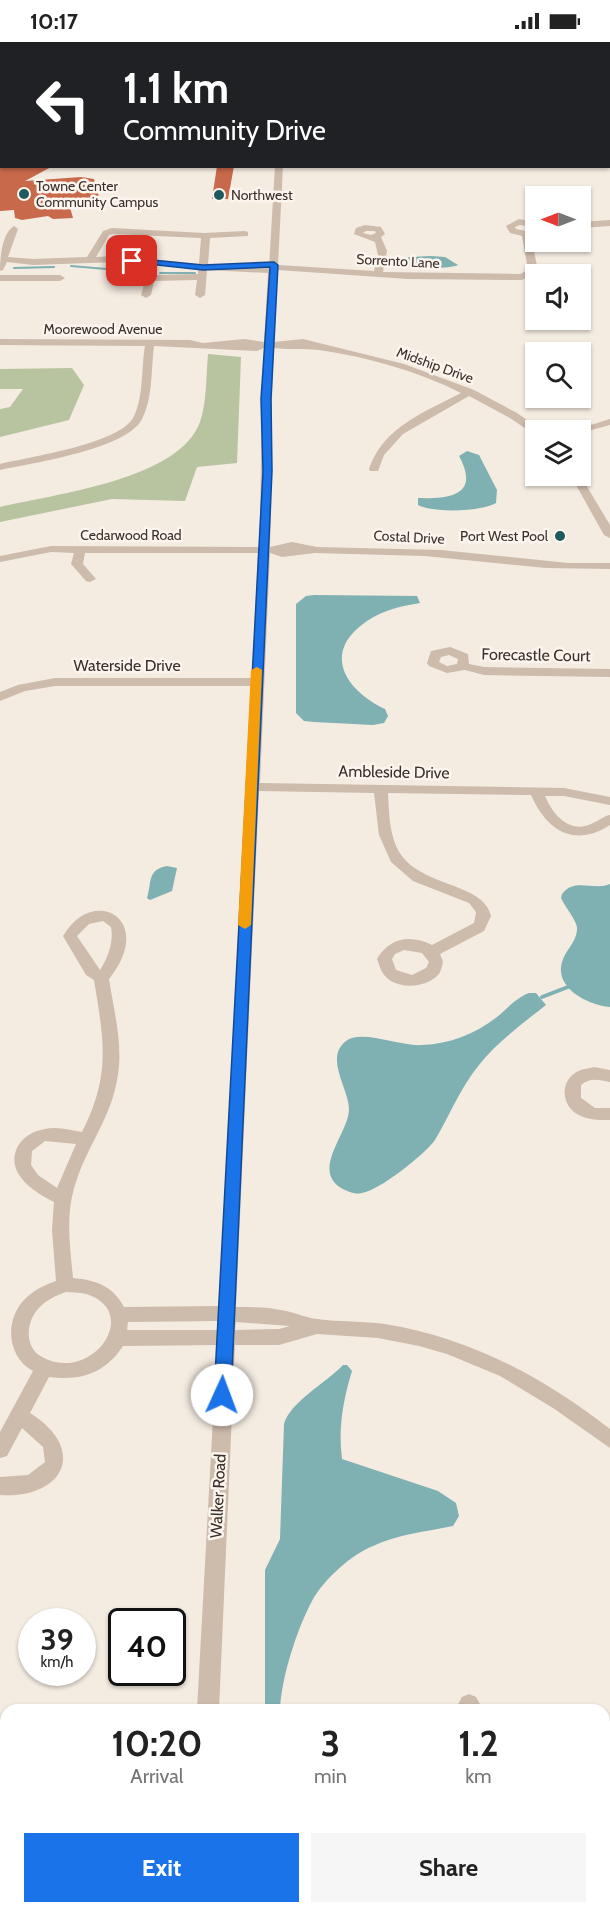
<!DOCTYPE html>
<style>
:root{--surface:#fff;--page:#f6f6f6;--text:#222;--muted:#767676;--accent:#1a73e8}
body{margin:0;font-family:Cabin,sans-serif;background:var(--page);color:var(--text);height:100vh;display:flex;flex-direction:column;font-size:22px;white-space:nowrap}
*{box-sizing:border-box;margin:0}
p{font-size:20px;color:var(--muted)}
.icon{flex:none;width:33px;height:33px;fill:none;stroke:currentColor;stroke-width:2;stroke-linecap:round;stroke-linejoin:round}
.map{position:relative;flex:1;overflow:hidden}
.panel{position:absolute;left:0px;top:1662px;width:610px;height:210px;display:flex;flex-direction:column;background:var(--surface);border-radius:18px 18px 0 0;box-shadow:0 2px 4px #0004}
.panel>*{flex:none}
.top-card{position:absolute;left:0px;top:0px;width:610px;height:126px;box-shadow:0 2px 4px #0004;background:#202124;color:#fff;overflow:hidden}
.needle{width:39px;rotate:270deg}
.tools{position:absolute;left:525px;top:144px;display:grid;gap:12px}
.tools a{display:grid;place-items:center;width:66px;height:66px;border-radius:0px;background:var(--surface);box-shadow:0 2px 4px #0004;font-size:30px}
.speed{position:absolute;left:18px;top:1566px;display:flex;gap:12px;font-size:30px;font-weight:700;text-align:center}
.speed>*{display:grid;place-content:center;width:78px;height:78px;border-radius:50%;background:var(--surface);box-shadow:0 2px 4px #0004;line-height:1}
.speed small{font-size:15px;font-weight:400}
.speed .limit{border:3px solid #111;border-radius:9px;background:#fff;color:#111}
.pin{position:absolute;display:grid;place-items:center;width:51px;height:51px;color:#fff;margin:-26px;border-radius:12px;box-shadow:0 3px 9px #0006}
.me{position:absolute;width:66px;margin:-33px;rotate:2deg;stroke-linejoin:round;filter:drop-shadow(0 0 4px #0008)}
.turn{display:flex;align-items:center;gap:21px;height:126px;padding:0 24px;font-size:27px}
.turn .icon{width:78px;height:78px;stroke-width:2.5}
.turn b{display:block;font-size:42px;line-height:51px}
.eta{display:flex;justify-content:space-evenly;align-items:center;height:102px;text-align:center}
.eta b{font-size:36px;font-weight:700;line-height:42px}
.cta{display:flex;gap:12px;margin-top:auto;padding:12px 24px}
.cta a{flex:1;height:69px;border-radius:0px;background:var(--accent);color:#fff;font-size:24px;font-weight:700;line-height:69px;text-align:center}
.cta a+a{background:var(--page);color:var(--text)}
.status{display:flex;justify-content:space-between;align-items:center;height:42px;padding:0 30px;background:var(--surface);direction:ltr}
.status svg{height:16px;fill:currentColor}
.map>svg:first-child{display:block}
</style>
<div class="status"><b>10:17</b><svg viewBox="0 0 49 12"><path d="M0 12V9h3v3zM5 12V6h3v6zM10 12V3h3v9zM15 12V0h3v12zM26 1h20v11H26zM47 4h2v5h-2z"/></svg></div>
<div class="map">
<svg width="610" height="1872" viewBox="0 0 610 1872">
<rect width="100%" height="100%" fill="#f4ebe1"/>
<!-- green -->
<g fill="#b8c4a0">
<path d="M208,312L241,315L237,421L197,425L185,459L112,457L0,480V465C54,452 179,438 200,380C207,360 206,333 208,312Z"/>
<path d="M72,326L84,343L69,378L0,395V367L10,365L23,347H0V327Z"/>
</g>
<!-- water -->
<g fill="#7fb0b2">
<path d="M431,214L445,215L458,223C450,227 409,227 400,222L409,215Z"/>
<path d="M467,409L479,413L497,448L496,461C481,470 433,471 418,463V456C448,457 481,454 459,414Z"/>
<path d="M314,553L417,554L420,561C402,564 383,568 367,579C321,610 345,648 385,667L388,674L384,681L373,683L314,680L304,679L296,671V562L306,554Z"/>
<path d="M167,824L177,826L172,849L150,858L147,856C152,839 147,828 167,824Z"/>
<path d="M610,842V965C587,963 550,944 564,915C568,906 578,897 577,885C575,876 565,865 561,856L562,852C574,835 594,849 610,842Z"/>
<path d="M529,951H536L546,963C523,981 497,1000 479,1023C460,1046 450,1073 435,1098C424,1113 380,1148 362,1151C355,1153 347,1149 341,1146C311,1127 349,1091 349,1067C349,1047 324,1016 346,999C361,987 402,1005 422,1003C450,1002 475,992 497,975C508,966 516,956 529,951Z"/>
<path d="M343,1323H347L352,1329C343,1358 338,1387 342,1417L438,1449L456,1461L459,1474L453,1484C425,1490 398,1492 373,1504C351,1513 324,1537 312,1559C297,1587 281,1636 280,1668H265V1528L280,1497L284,1382C290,1360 326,1341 343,1323Z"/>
</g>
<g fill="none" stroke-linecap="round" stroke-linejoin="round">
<!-- stream-far1 -->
<g stroke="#7fb0b2" stroke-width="2">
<path d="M71,224L142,230"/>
<path d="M14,226L54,225"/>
<path d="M160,231H195"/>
</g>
<!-- stream -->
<path stroke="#7fb0b2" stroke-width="4" d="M542,955L568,945"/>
</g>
<!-- building -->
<g fill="#c8694b">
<path d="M0,124H53L25,139L81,135L94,137L99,155L88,158V161L69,162L73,176L53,177L48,174L22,178L15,176L14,168L0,169Z"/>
<path d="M217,124H234L228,157H212Z"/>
</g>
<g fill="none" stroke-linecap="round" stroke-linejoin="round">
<!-- minor -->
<g fill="#cdbbac" fill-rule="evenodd">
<rect x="285" y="0" width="8" height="2"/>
<path d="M275,124H283L278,223L374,229L378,213L375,200L354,192L356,186L365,183L381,185L385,192L381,195L387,209L383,230L520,232L528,228L522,194L510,191L506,184L519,177L536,180V190L531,194L538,229L522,238L408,237L278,228L274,300L303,297L404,322L474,348L517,371L541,388L532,391L510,376L469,354L403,392L384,413L378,429H370L369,427C383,385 425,370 461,351C417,329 368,315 319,308C304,306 289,308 274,306C270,372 273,438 270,505L292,500L317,505L441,508L568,521H610V527L546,526L425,514L315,511L282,515L270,511L260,741L564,746L610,755V763L564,754H545C553,773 570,793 593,781C599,779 603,774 610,773V783C574,806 547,789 531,753L388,751C389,769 389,789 397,806C416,846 484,839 491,874L484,889L440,912L443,920C442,924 441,930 438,933C426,946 397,948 385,934C381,930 379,922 377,917C389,896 410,892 432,903L474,881L476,870L469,861L413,839L391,820L379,793L374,751L259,749L236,1265C253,1265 270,1265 286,1269C297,1271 306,1276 317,1277C340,1280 363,1279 385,1282C470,1296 543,1335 610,1387V1406L553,1366L500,1334L447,1312L419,1304L378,1296L317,1292L279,1303H235L219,1668H197L217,1303L123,1304C105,1331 82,1339 49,1335L30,1371C89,1408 63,1457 0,1453V1435L28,1433L45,1420L43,1405L22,1386L7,1414L0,1416V1390L33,1329C6,1314 4,1276 27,1255C36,1247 45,1243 56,1239L52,1188L54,1160C33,1150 4,1130 18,1104C24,1094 34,1089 45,1087C57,1084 70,1088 82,1090C111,1033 104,999 94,938L86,933L63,894C93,842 157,877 109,937C114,970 124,1005 117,1038C111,1075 87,1105 76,1140C65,1172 70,1204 73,1236C96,1238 113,1244 124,1265L219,1264L251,644H55L25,649L0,659V650L18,643L55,636H252L258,511H85L83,522L96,537L90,540L86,539L71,522L74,511L51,510L0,520V514L51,504L259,505C262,438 260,372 264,306L257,309L154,304C151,327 153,356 142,377C127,407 33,421 0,428V422C29,415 118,402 133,376C144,356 141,326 145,304L0,303V297L190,298L203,301L244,297L264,300L268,231L207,228L205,253L200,256L195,253L197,238L154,239L151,253L146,256L141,253L149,225H155V233L198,232V227L116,220L33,223L7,220L3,228L0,229C0,216 2,191 14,184L18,187L8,215L33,217L87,215L103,189L112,186L204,191L245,189L248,190V194L210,196L208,223L269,225ZM520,183L532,185L526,189L516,187L515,185ZM366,189H375L376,191L371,193L363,191ZM113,192L201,196L199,222L116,214L96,215L109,193ZM103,879L111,885C114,899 108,916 100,928L77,894L89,882ZM404,908L422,911L429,920L426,926L412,933L396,928L392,917L395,912ZM45,1099L76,1102L57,1146L38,1133L31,1123L32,1109ZM66,1250C73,1251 82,1250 89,1253C141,1272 91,1342 42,1315C24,1306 26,1280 38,1267C46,1258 55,1254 66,1250ZM218,1279L217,1288H127L128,1280ZM236,1280L290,1284L279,1287L235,1288Z"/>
<path d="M610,178V184L580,186V180Z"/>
<path d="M0,233H60L65,236L60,239H0Z"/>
<path d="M610,377V383L580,391V388H575Z"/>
<path d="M580,433L610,483V496L604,493L571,434Z"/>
<path d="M450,605L468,612L469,622L484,625L610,627V635L484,633L465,628L447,631L429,624L427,621L431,609ZM449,613L458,617L457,622L447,624L439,620L441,615Z"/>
<path d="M594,1025L610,1028V1040C599,1038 590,1035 581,1043V1056L595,1066H610V1078C598,1078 587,1078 577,1072C562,1063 560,1041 575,1031C580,1027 587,1027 594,1025Z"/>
<path d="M469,1652L476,1655L480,1662L477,1668H455L462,1655Z"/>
<rect x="188" y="1866" width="22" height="6"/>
<path d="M476,1866H499L501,1872H478Z"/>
</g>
</g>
<!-- route -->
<path fill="#1a73e8" stroke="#114b97" stroke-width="1.5" d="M132,216L203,223L274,220L278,223L271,357L272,429L231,1353L228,1358L222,1361L217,1358L214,1353L263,429L261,357L270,225L203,228L129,220Z"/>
<!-- slow -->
<path fill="#f59e0b" d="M257,625L262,628L251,883L245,887L238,883L251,628Z"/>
<!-- markers -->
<g fill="#1f5a5e" stroke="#fbf5ee" stroke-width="2">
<circle cx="24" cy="152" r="6"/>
<circle cx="219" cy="153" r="6"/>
<circle cx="560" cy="494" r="6"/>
</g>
<g text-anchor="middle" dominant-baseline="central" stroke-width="5" stroke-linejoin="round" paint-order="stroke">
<!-- far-poi labels -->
<g font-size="14" fill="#3b302b" stroke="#fbf5ee" text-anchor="start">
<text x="36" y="144">Towne Center<tspan x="36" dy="16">Community Campus</tspan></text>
<text x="231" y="153">Northwest</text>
<text x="548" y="494" text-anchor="end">Port West Pool</text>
</g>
<!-- far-street labels -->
<g font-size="14" fill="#3b302b" stroke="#fbf5ee">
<text transform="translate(398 219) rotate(3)">Sorrento Lane</text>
<text x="103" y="287">Moorewood Avenue</text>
<text transform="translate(435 323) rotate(20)">Midship Drive</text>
<text x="131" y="493">Cedarwood Road</text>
<text transform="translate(409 495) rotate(3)">Costal Drive</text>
</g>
<!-- street labels -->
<g font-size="16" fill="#3b302b" stroke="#fbf5ee">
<text transform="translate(536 613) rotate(1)">Forecastle Court</text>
<text x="127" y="623">Waterside Drive</text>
<text transform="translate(394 730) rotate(1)">Ambleside Drive</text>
<text transform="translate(218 1454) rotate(-87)">Walker Road</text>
</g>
</g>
</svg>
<div class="tools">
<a><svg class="needle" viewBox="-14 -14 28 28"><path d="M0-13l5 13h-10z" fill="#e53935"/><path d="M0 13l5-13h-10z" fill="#767676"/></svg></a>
<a><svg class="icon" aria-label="sound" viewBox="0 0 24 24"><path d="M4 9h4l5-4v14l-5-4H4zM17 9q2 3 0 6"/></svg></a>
<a><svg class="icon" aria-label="search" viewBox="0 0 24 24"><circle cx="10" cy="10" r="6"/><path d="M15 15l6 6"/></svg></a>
<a><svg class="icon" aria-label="layers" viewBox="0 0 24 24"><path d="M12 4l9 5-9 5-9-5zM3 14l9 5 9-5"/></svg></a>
</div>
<div class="speed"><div>39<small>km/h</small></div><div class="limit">40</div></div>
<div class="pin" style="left:132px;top:219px;background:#d93025"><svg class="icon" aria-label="arrive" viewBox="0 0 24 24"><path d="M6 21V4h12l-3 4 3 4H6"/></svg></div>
<svg class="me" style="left:222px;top:1353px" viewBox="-20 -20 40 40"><circle r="19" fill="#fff"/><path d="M0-13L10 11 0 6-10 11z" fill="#1a73e8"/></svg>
<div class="top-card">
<div class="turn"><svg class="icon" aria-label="left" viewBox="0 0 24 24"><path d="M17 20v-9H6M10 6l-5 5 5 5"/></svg><div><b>1.1 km</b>Community Drive</div></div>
</div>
<section class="panel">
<div class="eta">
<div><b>10:20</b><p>Arrival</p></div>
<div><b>3</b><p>min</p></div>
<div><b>1.2</b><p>km</p></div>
</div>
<div class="cta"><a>Exit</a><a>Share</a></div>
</section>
</div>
